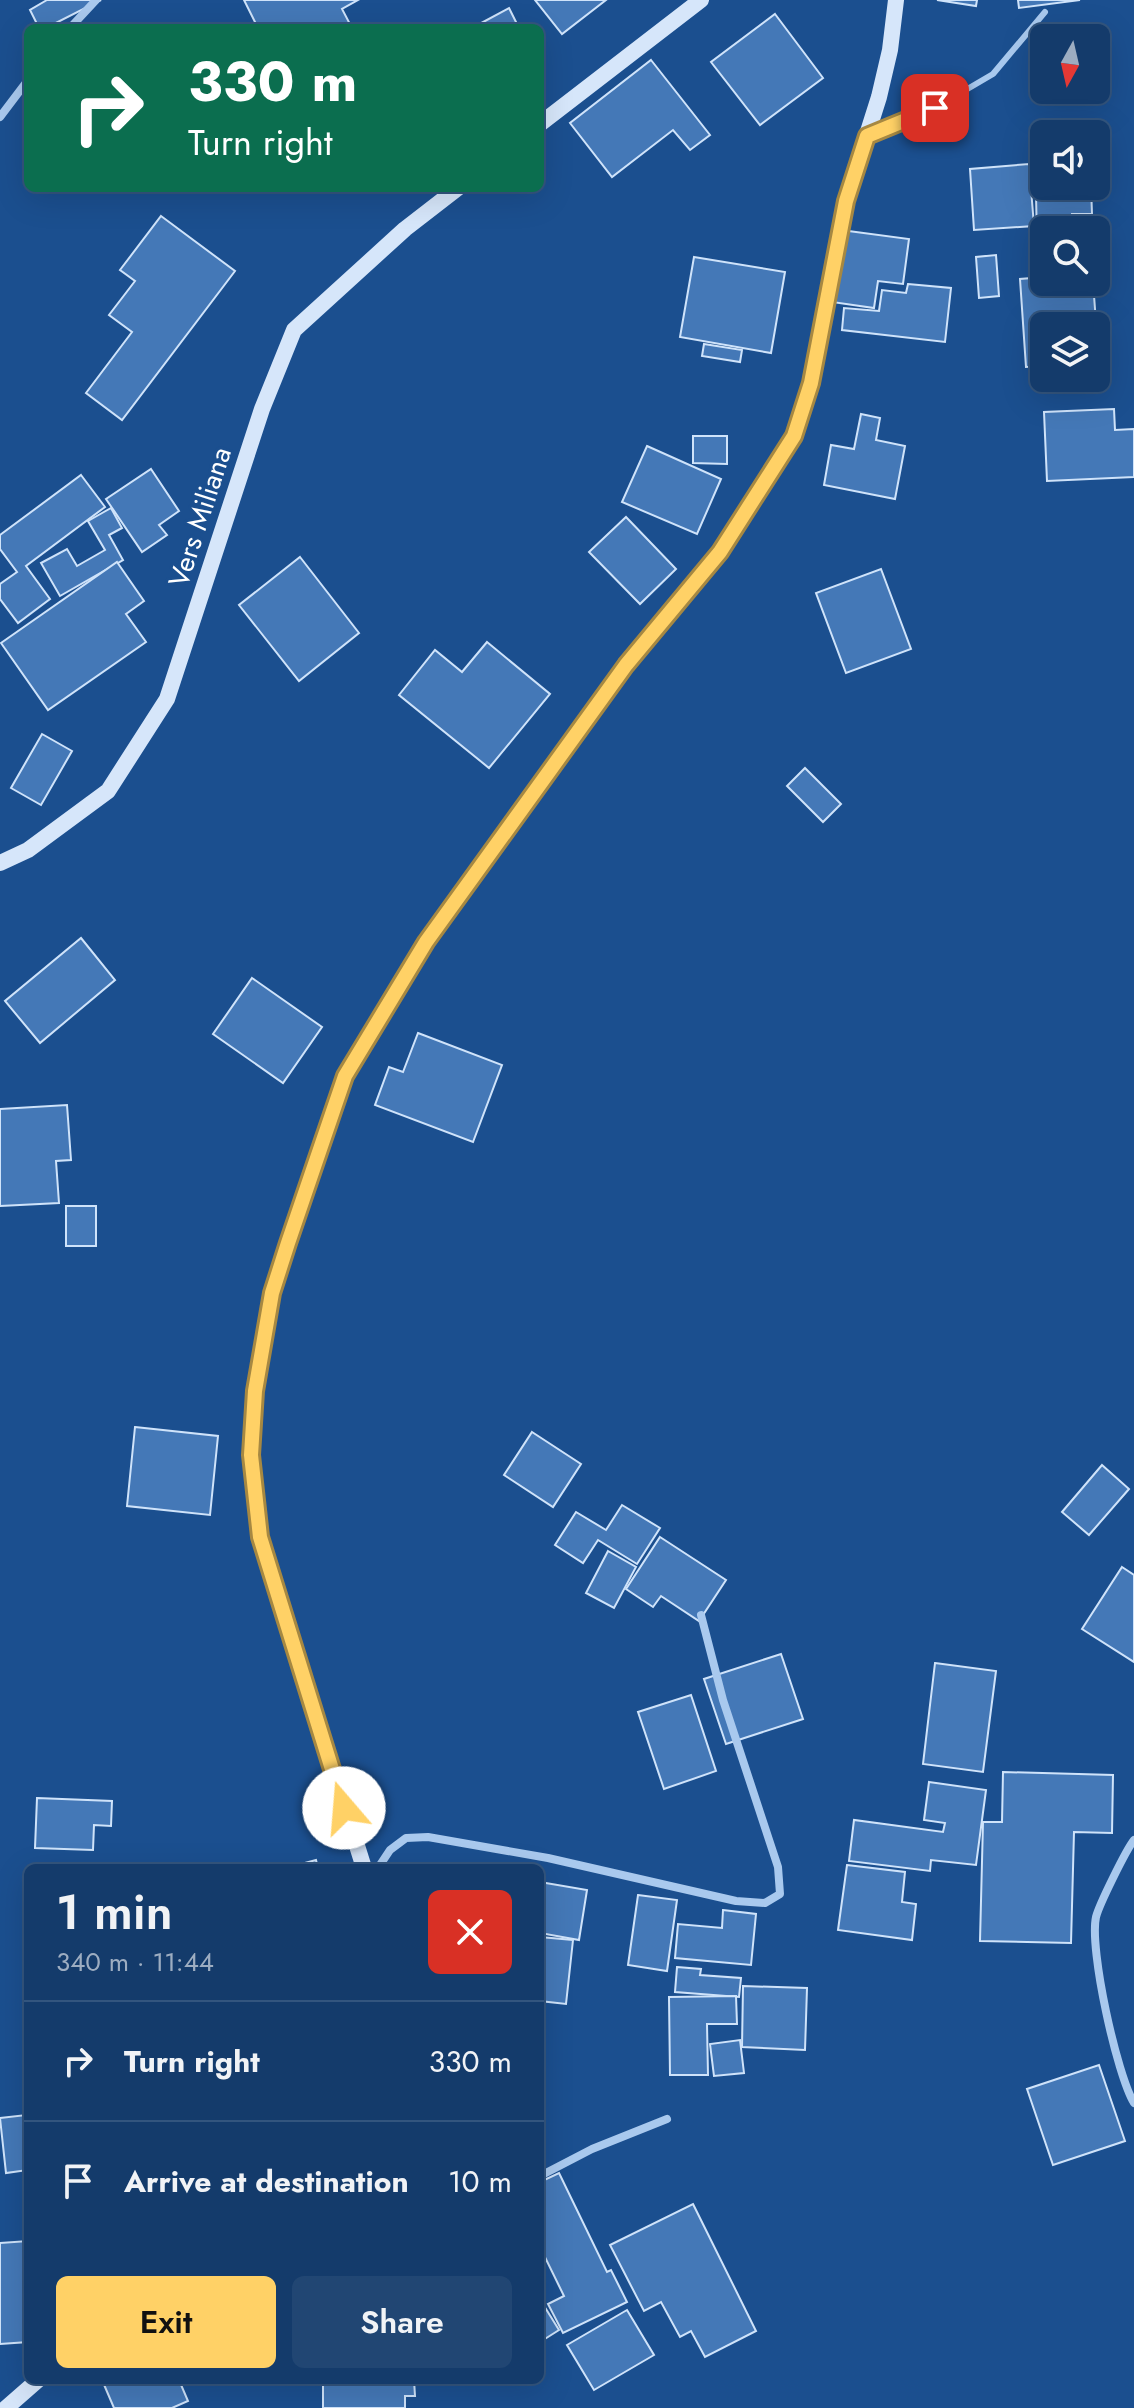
<!DOCTYPE html>
<meta charset="utf-8">
<style>
:root{--surface:#143b6b;--page:#214673;--text:#f1f3f6;--muted:#9dadc1;--line:#33557e;--accent:#ffd166}
body{margin:0;font-family:Jost,sans-serif;background:var(--page);color:var(--text);height:100vh;display:flex;flex-direction:column;font-size:30px;white-space:nowrap}
*{box-sizing:border-box;margin:0}
p{font-size:26px;color:var(--muted)}
.icon{flex:none;width:44px;height:44px;fill:none;stroke:currentColor;stroke-width:2;stroke-linecap:round;stroke-linejoin:round}
.map{position:relative;flex:1;overflow:hidden}
.drawer{position:absolute;left:24px;top:1864px;width:520px;height:520px;display:flex;flex-direction:column;background:var(--surface);border-radius:12px;box-shadow:0 8px 32px #0002,0 0 0 2px var(--line)}
.drawer>*{flex:none}
.guide{position:absolute;left:24px;top:24px;width:520px;height:168px;border-radius:12px;box-shadow:0 8px 32px #0002,0 0 0 2px var(--line);background:#0b6e4f;color:#fff;overflow:hidden}
.needle{width:52px;rotate:188deg}
.fabs{position:absolute;left:1030px;top:24px;display:grid;gap:16px}
.fabs a{display:grid;place-items:center;width:80px;height:80px;border-radius:12px;background:var(--surface);box-shadow:0 8px 32px #0002,0 0 0 2px var(--line);font-size:40px}
.pin{position:absolute;display:grid;place-items:center;width:68px;height:68px;color:#fff;margin:-34px;border-radius:16px;box-shadow:0 4px 12px #0006}
.me{position:absolute;width:88px;margin:-44px;rotate:342deg;stroke-linejoin:round;filter:drop-shadow(0 0 6px #0008)}
.turn{display:flex;align-items:center;gap:28px;height:168px;padding:0 32px;font-size:36px}
.turn .icon{width:104px;height:104px;stroke-width:2.5}
.turn b{display:block;font-size:56px;line-height:68px}
.round{display:grid;place-items:center;flex:none;width:84px;height:84px;border-radius:12px;background:var(--page)}
.overview{display:flex;align-items:center;justify-content:space-between;height:136px;padding:0 32px}
h1{font-size:48px;font-weight:600;line-height:60px}
.cta{display:flex;gap:16px;margin-top:auto;padding:16px 32px}
.cta a{flex:1;height:92px;border-radius:12px;background:var(--accent);color:#111;font-size:32px;font-weight:600;line-height:92px;text-align:center}
.cta a+a{background:var(--page);color:var(--text)}
ul{padding:0;list-style:none}
li{display:flex;align-items:center;gap:24px;height:120px;padding:0 32px;border-top:2px solid var(--line)}
li div{flex:1}
li b{display:block;font-size:30px}
li em{font-style:normal}
.map>svg:first-child{display:block}
</style>
<div class="map">
<svg width="1134" height="2408" viewBox="0 0 1134 2408">
<rect width="100%" height="100%" fill="#1b4f8f"/>
<!-- building -->
<g fill="#4478b7" stroke="#cfe3fa" stroke-width="2">
<path d="M47,0H101L46,28H39L30,10Z"/>
<path d="M244,0H358L342,9L352,28H258Z"/>
<path d="M535,0H606L562,34Z"/>
<path d="M937,0H977L976,6Z"/>
<path d="M1018,0H1080L1019,8Z"/>
<path d="M509,8L519,28H472Z"/>
<path d="M775,14L823,78L760,125L711,62Z"/>
<path d="M651,60L710,135L690,150L673,130L612,177L570,123Z"/>
<path d="M1044,148V186H1091L1092,214H1072L1073,230H1044V240H1037L1035,149Z"/>
<path d="M1029,164L1034,226L974,230L970,169Z"/>
<path d="M161,216L235,271L122,420L86,393L132,332L109,315L135,281L120,270Z"/>
<path d="M841,230L909,239L903,284L878,281L874,308L832,302Z"/>
<path d="M996,255L999,296L979,298L976,257Z"/>
<path d="M694,257L785,272L771,353L680,337Z"/>
<path d="M1044,277V282H1093L1099,363H1096V326H1044V366L1026,367L1020,279Z"/>
<path d="M908,284L951,288L945,342L842,330L844,308L879,311L882,290L906,293Z"/>
<path d="M704,344L742,350L740,362L702,356Z"/>
<path d="M1114,409L1115,430L1134,429V477L1047,481L1044,412Z"/>
<path d="M861,414L880,418L876,440L905,446L895,499L824,485L831,445L854,449Z"/>
<path d="M693,436H727V464L693,463Z"/>
<path d="M647,446L721,479L697,534L622,502Z"/>
<path d="M151,469L179,511L159,525L167,535L142,552L106,499Z"/>
<path d="M81,475L105,507L26,566L50,599L18,623L0,599V584L17,572L0,549V535Z"/>
<path d="M111,508L122,528L109,535L123,560L60,596L41,563L67,549L77,566L105,550L88,521Z"/>
<path d="M626,517L676,569L640,604L589,552Z"/>
<path d="M300,557L359,633L299,681L239,605Z"/>
<path d="M117,562L144,601L126,614L146,642L48,710L1,643Z"/>
<path d="M881,569L911,649L846,673L816,593Z"/>
<path d="M487,642L550,694L489,768L399,695L435,650L462,672Z"/>
<path d="M42,734L72,751L41,805L11,788Z"/>
<path d="M805,768L841,804L823,822L787,786Z"/>
<path d="M81,938L115,980L40,1043L5,1001Z"/>
<path d="M252,978L322,1027L283,1083L213,1034Z"/>
<path d="M418,1033L502,1065L473,1142L375,1105L389,1067L403,1072Z"/>
<path d="M67,1105L71,1160L56,1161L59,1203L0,1206V1109Z"/>
<rect x="66" y="1206" width="30" height="40"/>
<path d="M135,1427L218,1436L210,1515L127,1506Z"/>
<path d="M532,1432L581,1464L553,1507L504,1475Z"/>
<path d="M1102,1465L1129,1489L1089,1535L1062,1512Z"/>
<path d="M622,1505L660,1528L637,1564L598,1540L583,1563L555,1545L576,1512L606,1530Z"/>
<path d="M660,1537L726,1580L699,1621L661,1596L653,1607L626,1589Z"/>
<path d="M608,1551L636,1567L614,1608L586,1593Z"/>
<path d="M1122,1567L1134,1575V1662L1082,1629Z"/>
<path d="M781,1654L803,1719L726,1744L704,1679Z"/>
<path d="M935,1663L996,1671L983,1772L923,1764Z"/>
<path d="M691,1695L716,1771L664,1789L638,1712Z"/>
<path d="M1003,1772L1113,1775L1112,1833L1074,1832L1071,1943L980,1941L983,1822H1002Z"/>
<path d="M929,1782L986,1790L976,1865L931,1860L930,1871L849,1861L854,1820L943,1832L945,1823L924,1820Z"/>
<path d="M37,1798L112,1801L111,1826L94,1825L93,1850L35,1848Z"/>
<path d="M316,1860L318,1868H286Z"/>
<path d="M847,1865L905,1872L902,1902L916,1904L912,1940L838,1930Z"/>
<path d="M540,1882L587,1890L579,1940L540,1933Z"/>
<path d="M638,1895L677,1900L667,1971L628,1965Z"/>
<path d="M723,1910L756,1914L751,1965L675,1958L678,1924L722,1928Z"/>
<path d="M540,1937L573,1940L566,2004L540,2001Z"/>
<path d="M677,1967L701,1969L700,1975L741,1978L739,1997L675,1992Z"/>
<path d="M743,1986L807,1988L805,2050L742,2047Z"/>
<path d="M736,1996L737,2024H707L708,2075H670L669,1997Z"/>
<path d="M740,2040L744,2073L714,2076L710,2044Z"/>
<path d="M1099,2065L1125,2141L1053,2165L1027,2089Z"/>
<path d="M26,2115L28,2170L6,2173L0,2118Z"/>
<path d="M559,2173L607,2272L611,2270L627,2302L563,2333L548,2304L564,2296L540,2247V2182Z"/>
<path d="M693,2204L756,2331L705,2357L691,2331L680,2337L661,2302L644,2311L610,2245Z"/>
<path d="M28,2241V2342L0,2344V2243Z"/>
<path d="M546,2309L559,2330L540,2342V2313Z"/>
<path d="M627,2310L654,2355L594,2390L567,2345Z"/>
<path d="M102,2380H179L188,2401L172,2408H114Z"/>
<path d="M374,2380H414L415,2396H405V2408H323V2385L374,2383Z"/>
</g>
<g fill="none" stroke-linecap="round" stroke-linejoin="round">
<!-- service -->
<path stroke="#a9c9ee" stroke-width="6" d="M870,135L935,108L993,74L1045,12"/>
<!-- minor -->
<g stroke="#a9c9ee" stroke-width="8">
<path d="M70,28L96,0"/>
<path d="M0,117L28,80"/>
<path d="M1134,1840C1126,1850 1099,1905 1096,1917C1089,1949 1117,2075 1134,2103"/>
<path d="M378,1868L390,1850L406,1838L428,1837L548,1858L736,1901L765,1903L780,1894L778,1867L723,1700L701,1615"/>
<path d="M540,2176L592,2149L667,2119"/>
</g>
<!-- secondary -->
<g stroke="#d6e6fa" stroke-width="16">
<path d="M540,124L701,0"/>
<path d="M0,863L28,850L108,791L167,699L262,409L294,330L405,229L458,188"/>
<path d="M364,1868L260,1537L251,1455L255,1391L272,1293L345,1076L426,942L626,665L720,552L794,436L811,383L846,201L879,97L890,50L896,0"/>
<path d="M6,2408L38,2380"/>
</g>
</g>
<g fill="none" stroke-linecap="round" stroke-linejoin="round">
<!-- route casing -->
<g stroke="#a68842" stroke-width="20">
<path id="route" d="M344,1808L260,1537L251,1455L255,1391L272,1293L288,1243L345,1076L426,942L626,665L720,552L794,436L811,383L846,201L867,136L935,108"/>
</g>
<!-- route -->
<use href="#route" stroke="#ffd166" stroke-width="14"/>
</g>
<g text-anchor="middle" dominant-baseline="central" stroke-width="6" stroke-linejoin="round" paint-order="stroke">
<!-- street labels -->
<g font-size="28" fill="#fff" stroke="#1b4f8f">
<text transform="translate(200 517) rotate(-72)">Vers Miliana</text>
</g>
</g>
</svg>
<div class="fabs">
<a><svg class="needle" viewBox="-14 -14 28 28"><path d="M0-13l5 13h-10z" fill="#e53935"/><path d="M0 13l5-13h-10z" fill="#9dadc1"/></svg></a>
<a><svg class="icon" aria-label="sound" viewBox="0 0 24 24"><path d="M4 9h4l5-4v14l-5-4H4zM17 9q2 3 0 6"/></svg></a>
<a><svg class="icon" aria-label="search" viewBox="0 0 24 24"><circle cx="10" cy="10" r="6"/><path d="M15 15l6 6"/></svg></a>
<a><svg class="icon" aria-label="layers" viewBox="0 0 24 24"><path d="M12 4l9 5-9 5-9-5zM3 14l9 5 9-5"/></svg></a>
</div>
<div class="pin" style="left:935px;top:108px;background:#d93025"><svg class="icon" aria-label="arrive" viewBox="0 0 24 24"><path d="M6 21V4h12l-3 4 3 4H6"/></svg></div>
<svg class="me" style="left:344px;top:1808px" viewBox="-20 -20 40 40"><circle r="19" fill="#fff"/><path d="M0-13L10 11 0 6-10 11z" fill="#ffd166"/></svg>
<div class="guide">
<div class="turn"><svg class="icon" aria-label="right" viewBox="0 0 24 24"><path d="M7 20v-9h11M14 6l5 5-5 5"/></svg><div><b>330 m</b>Turn right</div></div>
</div>
<section class="drawer">
<div class="overview"><div><h1>1 min</h1><p>340 m · 11:44</p></div><a class="round" style="background:#d93025;color:#fff"><svg class="icon" aria-label="close" viewBox="0 0 24 24"><path d="M6 6l12 12M18 6L6 18"/></svg></a></div>
<ul>
<li><svg class="icon" aria-label="right" viewBox="0 0 24 24"><path d="M7 20v-9h11M14 6l5 5-5 5"/></svg><div><b>Turn right</b></div><em>330 m</em></li>
<li><svg class="icon" aria-label="arrive" viewBox="0 0 24 24"><path d="M6 21V4h12l-3 4 3 4H6"/></svg><div><b>Arrive at destination</b></div><em>10 m</em></li>
</ul>
<div class="cta"><a>Exit</a><a>Share</a></div>
</section>
</div>
